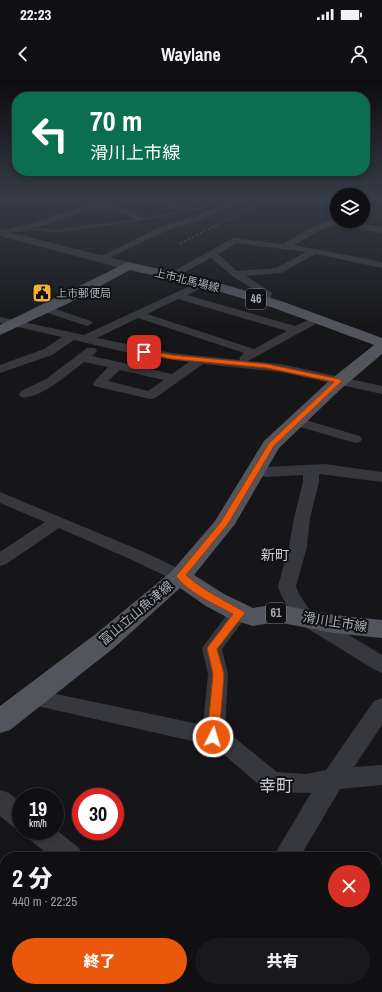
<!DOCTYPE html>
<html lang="ja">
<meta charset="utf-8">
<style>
:root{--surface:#101012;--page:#19191b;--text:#f1f3f6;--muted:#9c9d9f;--line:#303032;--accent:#ea580c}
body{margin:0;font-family:"Archivo Narrow","Noto Sans JP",sans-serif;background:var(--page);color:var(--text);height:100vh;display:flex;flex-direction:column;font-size:15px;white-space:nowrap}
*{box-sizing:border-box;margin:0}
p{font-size:13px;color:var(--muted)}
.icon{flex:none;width:22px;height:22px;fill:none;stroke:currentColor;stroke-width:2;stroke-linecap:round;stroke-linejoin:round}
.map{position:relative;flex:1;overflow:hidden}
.drawer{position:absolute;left:0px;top:772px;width:382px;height:140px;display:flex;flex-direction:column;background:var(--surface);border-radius:16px 16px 0 0;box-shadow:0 2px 6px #0003,0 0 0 1px var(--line)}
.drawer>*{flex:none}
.banner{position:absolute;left:12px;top:12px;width:358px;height:84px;border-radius:16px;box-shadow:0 2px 6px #0003,0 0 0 1px var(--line);background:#0b6e4f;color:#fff;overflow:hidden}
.buttons{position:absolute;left:330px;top:108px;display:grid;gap:8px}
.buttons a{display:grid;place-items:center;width:40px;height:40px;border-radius:50%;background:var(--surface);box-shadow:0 2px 6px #0003,0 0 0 1px var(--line);font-size:20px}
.speed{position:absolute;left:12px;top:708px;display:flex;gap:8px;font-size:20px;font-weight:700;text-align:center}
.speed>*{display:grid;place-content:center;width:52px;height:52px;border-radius:50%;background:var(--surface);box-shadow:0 2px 6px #0003,0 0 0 1px var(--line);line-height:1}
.speed small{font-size:10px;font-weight:400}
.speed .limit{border:6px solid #d22;background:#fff;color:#111}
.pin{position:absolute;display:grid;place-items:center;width:34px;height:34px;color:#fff;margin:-17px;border-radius:8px;box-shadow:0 2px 6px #0006}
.me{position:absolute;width:44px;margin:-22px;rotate:5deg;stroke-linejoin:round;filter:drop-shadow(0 0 3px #0008)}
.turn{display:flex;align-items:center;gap:14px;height:84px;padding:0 12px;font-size:18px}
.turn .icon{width:52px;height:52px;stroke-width:2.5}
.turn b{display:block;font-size:28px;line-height:34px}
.round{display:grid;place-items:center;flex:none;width:42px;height:42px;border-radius:21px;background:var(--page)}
.headline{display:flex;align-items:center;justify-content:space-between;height:68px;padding:0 12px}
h1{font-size:24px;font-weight:800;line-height:30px}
.primary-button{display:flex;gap:8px;margin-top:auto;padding:8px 12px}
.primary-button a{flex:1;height:46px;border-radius:24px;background:var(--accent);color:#fff;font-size:16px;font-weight:800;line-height:46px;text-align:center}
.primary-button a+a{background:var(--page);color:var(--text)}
.status{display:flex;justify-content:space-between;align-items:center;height:28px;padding:0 20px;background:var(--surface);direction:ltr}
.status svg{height:11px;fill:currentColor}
header{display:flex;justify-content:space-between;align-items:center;height:52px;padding:0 12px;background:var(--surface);font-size:18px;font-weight:800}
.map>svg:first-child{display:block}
</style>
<div class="status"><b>22:23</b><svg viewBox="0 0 49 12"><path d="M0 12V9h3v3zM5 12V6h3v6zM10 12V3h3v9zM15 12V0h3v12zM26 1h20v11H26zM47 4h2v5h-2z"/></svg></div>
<header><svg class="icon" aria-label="back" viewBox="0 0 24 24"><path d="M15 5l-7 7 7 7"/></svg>Waylane<svg class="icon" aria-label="person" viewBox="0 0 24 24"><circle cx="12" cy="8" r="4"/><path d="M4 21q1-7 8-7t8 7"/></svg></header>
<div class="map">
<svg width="382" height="912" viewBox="0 0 382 912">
<rect width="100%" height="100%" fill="#161618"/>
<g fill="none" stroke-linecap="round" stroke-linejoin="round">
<!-- stream -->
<path stroke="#2c353c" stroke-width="2.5" d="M16,151L34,149L57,151L132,141L202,128L218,119"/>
<!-- minor -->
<g fill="#37383d" fill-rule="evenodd">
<path d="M105,119H118L104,125L130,130L144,139L140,141L125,134L95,128L42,146L0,155V151L36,142Z"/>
<path d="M144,119H159L191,128L192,130L188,132Z"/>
<path d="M232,120H235L239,122L199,141L168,150L103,181H97L95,179L162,146L193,137Z"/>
<path d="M337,138V141L382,147V153L336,145L318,151L294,165L382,182V188L316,174L281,193L246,196L272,213L270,221L265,224L260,221L262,214L232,196L211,178L173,198H167L165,196L233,158L283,164L312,147ZM237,163L306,172L276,188L237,191L218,174Z"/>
<path d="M203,200L208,203L207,205L187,215L295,246L317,236L323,239L321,241L248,281L281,284L382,306V314L281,292L203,284L155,318L150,319L94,306L93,303L108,287L84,282C71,292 38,321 21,317L19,314L21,311L46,299L87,268H95L97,271L92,276L172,294L189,282L129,273L74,260L52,275L0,293V285L44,269L62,257L0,243V237L84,255ZM178,219L287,251L254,269L147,234ZM138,238L244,273L239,278L240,280L172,273L97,258ZM120,290L164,300L148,311L108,301Z"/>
<path d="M46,226L91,241L93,243L87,246L42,231L41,229L42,227Z"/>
<path d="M295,337L360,356L362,359L360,362L355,363L290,344L288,341L290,338Z"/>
<path d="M324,384L382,392V402L319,394V402L310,438L307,467L296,506L299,514L311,532L382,575V593L375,590L297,542L281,515L278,506L289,467L294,438L303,402V395L266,397L249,394L246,391L249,388Z"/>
<path d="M0,412L144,472L186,492L189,496L186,500L180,502L174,500L132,480L59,448L6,484L0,486V472L45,442L0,423Z"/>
<path d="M239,526L246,528L249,533L222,569L228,594L225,650L277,692L306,694L326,690L374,621L382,618V645L354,687L382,685V705L340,709L300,777H273L311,713L272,712L264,709L214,666L33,625L25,623L22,617L25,611L33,609L203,645L208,594L202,568L232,528Z"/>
<path d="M0,710L9,713L21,723V749L12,746L0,736Z"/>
<path d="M55,749L79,768L83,777H51L29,759L25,751H55Z"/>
<path d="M159,907H190L188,912H157Z"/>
</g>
<!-- tertiary -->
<path fill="#37383d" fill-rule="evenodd" d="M0,150L132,183L134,186L132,189L128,190L0,156Z"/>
<!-- primary -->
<path fill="#53555c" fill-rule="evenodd" d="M128,182L212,201L284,222L382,258V274L342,308L279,368L235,444L194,495L224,514L253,528L277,524L334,535L382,540V558L334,553L277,542L253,546L230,539L206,526L180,508L115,567L10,650L0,653V626L97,553L172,491L215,441L264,361L330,300L374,265L274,228L204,207L130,190L69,223L0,255V245Z"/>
<!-- rail -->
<path stroke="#4a4c52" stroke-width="1.5" stroke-dasharray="2.5 2" stroke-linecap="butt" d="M180,164L267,119"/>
</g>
<!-- sky -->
<linearGradient id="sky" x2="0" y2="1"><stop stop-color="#0c0c0d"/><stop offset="0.48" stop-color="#363c48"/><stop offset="1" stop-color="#363c48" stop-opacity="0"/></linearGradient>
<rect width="382" height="247" fill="url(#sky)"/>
<!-- route -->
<path fill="#ea580c" stroke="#983908" d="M144,270L172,275L267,284L339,299L342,301L274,366L228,444L186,495C203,510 223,520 243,531L245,533L217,569L224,594L219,657L217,660L213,662L209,660L207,657L213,594L207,568L233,534C216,525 187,512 176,496L220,443L269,363L334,302L267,288L172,279L141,273L140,272Z"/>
<!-- icons -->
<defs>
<g id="civic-square" transform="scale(1)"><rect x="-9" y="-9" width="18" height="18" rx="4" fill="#f2b134" stroke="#111113"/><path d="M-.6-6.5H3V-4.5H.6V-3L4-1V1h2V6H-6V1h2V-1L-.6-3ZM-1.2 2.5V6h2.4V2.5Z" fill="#111"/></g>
</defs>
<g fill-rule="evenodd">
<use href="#civic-square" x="42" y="213"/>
</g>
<g text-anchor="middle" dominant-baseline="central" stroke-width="4" stroke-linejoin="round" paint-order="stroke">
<!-- far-street labels -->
<g font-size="11" fill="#a8adb8" stroke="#111113">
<text transform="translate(187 200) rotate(14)">上市北馬場線</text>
</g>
<!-- far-poi labels -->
<g font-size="11" fill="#a8adb8" stroke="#111113" text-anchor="start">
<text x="56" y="213">上市郵便局</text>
</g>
<!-- shield labels -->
<g fill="#111113" stroke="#7b7e86" stroke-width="1">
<rect x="246" y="209" width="20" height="20" rx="3"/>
<rect x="266" y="523" width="20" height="20" rx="3"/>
</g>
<g font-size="12" font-weight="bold" fill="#a8adb8">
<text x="256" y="219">46</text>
<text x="276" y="533">61</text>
</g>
<!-- street labels -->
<g font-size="13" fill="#a8adb8" stroke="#111113">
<text transform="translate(136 533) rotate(-40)">富山立山魚津線</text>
<text transform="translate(335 542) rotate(9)">滑川上市線</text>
</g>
<!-- neighbourhood labels -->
<g font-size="14" fill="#c9ccd4" stroke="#111113">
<text x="275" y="475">新町</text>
</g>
<!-- near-neighbourhood labels -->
<g font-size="17" fill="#c9ccd4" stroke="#111113">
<text x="276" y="705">幸町</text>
</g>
</g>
</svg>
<div class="buttons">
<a><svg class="icon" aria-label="layers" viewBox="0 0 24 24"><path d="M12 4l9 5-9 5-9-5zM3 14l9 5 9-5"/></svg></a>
</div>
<div class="speed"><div>19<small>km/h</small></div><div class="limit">30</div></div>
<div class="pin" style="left:144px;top:272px;background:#d93025"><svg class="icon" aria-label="arrive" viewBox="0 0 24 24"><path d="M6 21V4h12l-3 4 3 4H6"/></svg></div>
<svg class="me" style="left:213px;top:657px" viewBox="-20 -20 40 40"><circle r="17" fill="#ea580c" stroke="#fff" stroke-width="3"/><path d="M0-11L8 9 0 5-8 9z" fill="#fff"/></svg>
<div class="banner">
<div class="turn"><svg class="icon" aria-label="left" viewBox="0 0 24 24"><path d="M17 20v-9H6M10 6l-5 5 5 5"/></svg><div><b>70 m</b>滑川上市線</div></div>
</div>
<section class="drawer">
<div class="headline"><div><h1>2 分</h1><p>440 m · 22:25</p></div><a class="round" style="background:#d93025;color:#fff"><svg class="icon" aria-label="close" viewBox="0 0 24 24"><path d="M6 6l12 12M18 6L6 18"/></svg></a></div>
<div class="primary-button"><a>終了</a><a>共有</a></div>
</section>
</div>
